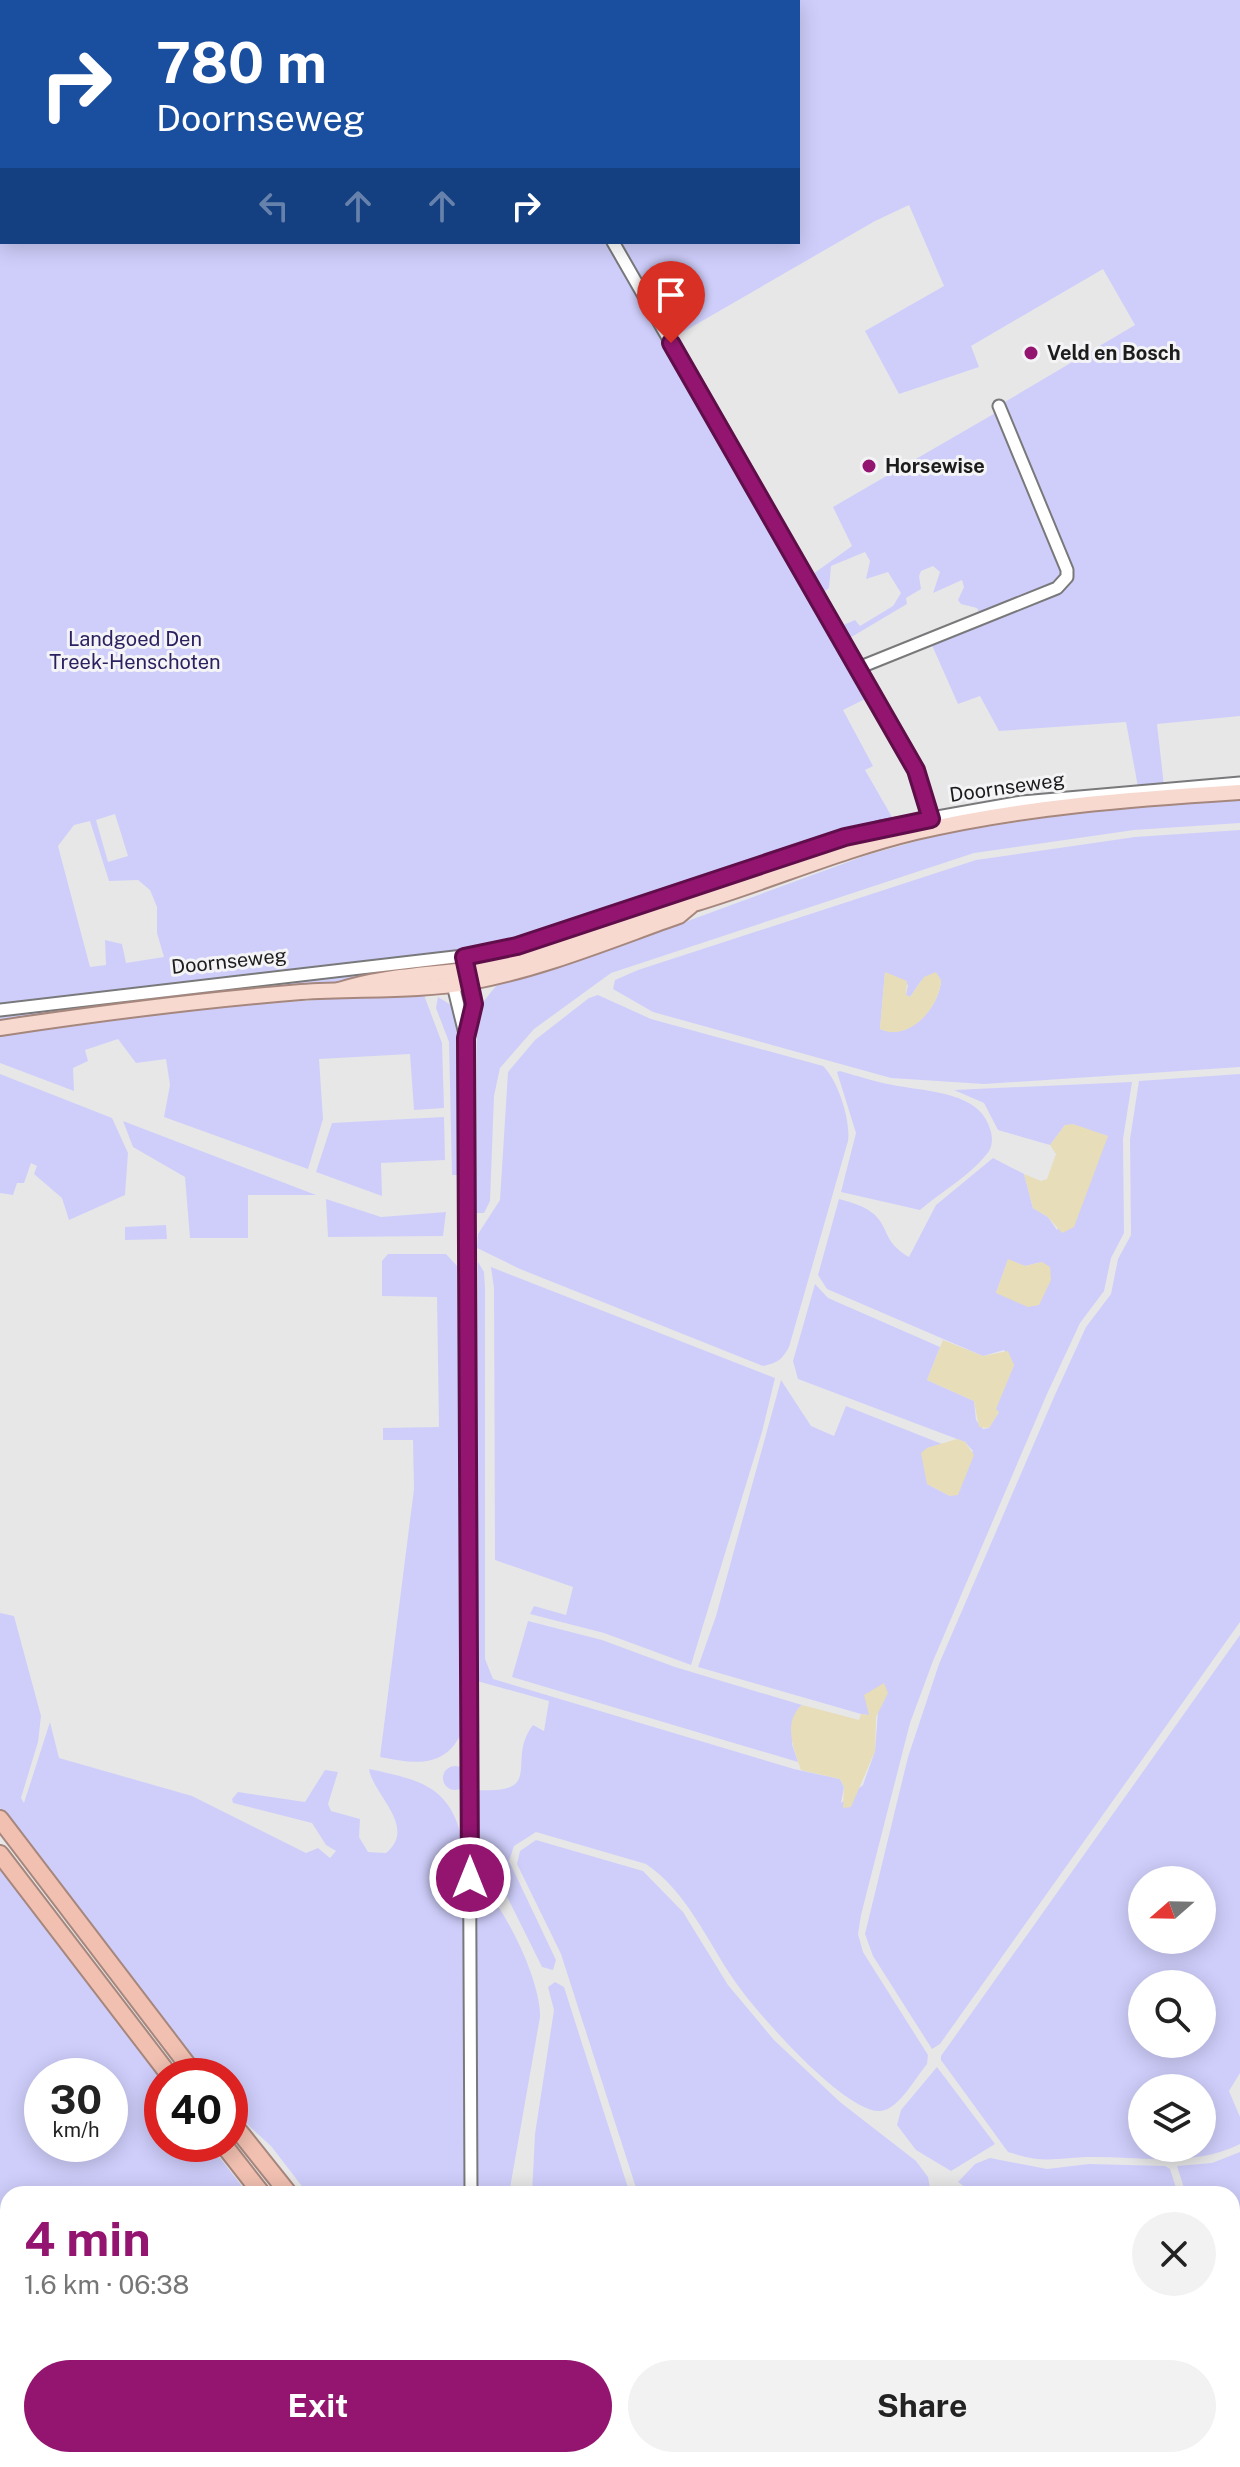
<!DOCTYPE html>
<meta charset="utf-8">
<style>
:root{--surface:#fff;--page:#f2f2f2;--text:#222;--muted:#767676;--accent:#931570}
body{margin:0;font-family:"Public Sans",sans-serif;background:var(--page);color:var(--text);height:100vh;display:flex;flex-direction:column;font-size:30px;white-space:nowrap}
*{box-sizing:border-box;margin:0}
p{font-size:26px;color:var(--muted)}
.icon{flex:none;width:44px;height:44px;fill:none;stroke:currentColor;stroke-width:2;stroke-linecap:round;stroke-linejoin:round}
.map{position:relative;flex:1;overflow:hidden}
.drawer{position:absolute;left:0px;top:2186px;width:1240px;height:282px;display:flex;flex-direction:column;background:var(--surface);border-radius:24px 24px 0 0;box-shadow:0 4px 20px #0003}
.drawer>*{flex:none}
.banner{position:absolute;left:0px;top:0px;width:800px;height:244px;box-shadow:0 4px 20px #0003;background:#1a4fa0;color:#fff;overflow:hidden}
.needle{width:52px;rotate:250deg}
.buttons{position:absolute;left:1128px;top:1866px;display:grid;gap:16px}
.buttons a{display:grid;place-items:center;width:88px;height:88px;border-radius:50%;background:var(--surface);box-shadow:0 4px 20px #0003;font-size:40px}
.speed{position:absolute;left:24px;top:2058px;display:flex;gap:16px;font-size:40px;font-weight:700;text-align:center}
.speed>*{display:grid;place-content:center;width:104px;height:104px;border-radius:50%;background:var(--surface);box-shadow:0 4px 20px #0003;line-height:1}
.speed small{font-size:20px;font-weight:400}
.speed .limit{border:12px solid #d22;background:#fff;color:#111}
.pin{position:absolute;display:grid;place-items:center;width:68px;height:68px;color:#fff;margin:-82px -34px;border-radius:50% 50% 50% 0;rotate:-45deg;box-shadow:0 0 8px #0007}
.pin .icon{rotate:45deg}
.me{position:absolute;width:88px;margin:-44px;rotate:0deg;stroke-linejoin:round;filter:drop-shadow(0 0 6px #0008)}
.turn{display:flex;align-items:center;gap:28px;height:168px;padding:0 24px;font-size:36px}
.turn .icon{width:104px;height:104px;stroke-width:2.5}
.turn b{display:block;font-size:56px;line-height:68px}
.lanes{display:flex;align-items:center;height:76px;padding:0 24px;background:#0003;justify-content:center;gap:40px;direction:ltr}
.lanes .off{opacity:.35}
.round{display:grid;place-items:center;flex:none;width:84px;height:84px;border-radius:42px;background:var(--page)}
.overview{display:flex;align-items:center;justify-content:space-between;height:136px;padding:0 24px}
h1{font-size:48px;font-weight:700;line-height:60px;color:var(--accent)}
.primary-button{display:flex;gap:16px;margin-top:auto;padding:16px 24px}
.primary-button a{flex:1;height:92px;border-radius:48px;background:var(--accent);color:#fff;font-size:32px;font-weight:700;line-height:92px;text-align:center}
.primary-button a+a{background:var(--page);color:var(--text)}
.map>svg:first-child{display:block}
</style>
<div class="map">
<svg width="1240" height="2467" viewBox="0 0 1240 2467">
<rect width="100%" height="100%" fill="#e7e7e8"/>
<!-- green -->
<g fill="#cfcefb" fill-rule="evenodd">
<path d="M0,0H466L2,2V242H608L869,697L843,710L873,766L865,770L892,817L496,948L130,989L0,1008ZM115,814L128,856L108,862L96,820ZM90,821L109,881L138,880L150,890L157,907V933L164,957L126,963L122,944L105,940L106,965L90,967L58,846L74,825Z"/>
<path d="M482,0H1240V716L1157,724L1164,786L1138,787L1126,722L999,731L980,696L958,704L931,643L1067,585L1003,403L1135,325L1103,269L971,346L979,367L899,394L865,331L944,286L909,205L875,221L676,336L620,242H798V2Z"/>
<path d="M997,412L1062,570L1063,581L981,616L977,608L961,604L958,600L964,587L962,580L933,593L940,572L933,566L921,571L919,576L921,589L906,598L907,604L848,639L841,626L855,620L860,626L893,606L901,593L888,572L866,579L870,561L865,552L831,566L829,588L822,593L813,574L852,546L833,507Z"/>
<path d="M1240,799V823L1134,830L974,853L611,973L534,1029L500,1068L494,1096L490,1201L484,1213H476L477,1030L483,1002L496,986L625,944L867,855L946,833L1084,812Z"/>
<path d="M1240,830V1067L984,1084L891,1078L653,1012L613,989L615,980L638,970L976,860L1135,837ZM885,973L908,985L906,995L910,997L921,981L941,980C940,1007 909,1042 880,1029Z"/>
<path d="M424,964L427,972L0,1026V1012Z"/>
<path d="M412,993L424,995L442,1043L444,1108L414,1110L410,1054L319,1059L323,1119L308,1169L164,1117L170,1085L166,1059L136,1063L118,1039L85,1050L88,1061L73,1068L74,1091L0,1063V1036L207,1008Z"/>
<path d="M598,995L651,1019L823,1066C838,1080 851,1121 848,1141L789,1347C782,1360 777,1363 763,1366L520,1269L477,1248L478,1234L500,1200L508,1072L535,1040L589,998Z"/>
<path d="M438,997L451,1005L458,1029L461,1175H452L449,1042L436,1008Z"/>
<path d="M840,1071C858,1076 875,1082 893,1085C927,1092 982,1091 991,1132C993,1140 992,1149 986,1155C969,1176 941,1192 920,1210L841,1192L856,1133L837,1072Z"/>
<path d="M0,1074L112,1118L128,1153L125,1195L69,1220L62,1198L34,1174L37,1166L31,1163L24,1183H17L13,1195L0,1193Z"/>
<path d="M1240,1074V1622L940,2044L932,2049L873,1956L865,1934L908,1757L939,1664L1054,1397L1086,1327L1111,1294L1118,1259L1131,1235L1130,1139L1139,1081Z"/>
<path d="M1132,1082L1123,1139L1124,1233L1111,1258L1104,1291L1080,1323L1047,1394L933,1661L910,1723L861,1915L858,1934L863,1952L928,2055L927,2064C916,2077 899,2109 881,2111C846,2115 753,2009 734,1980C706,1939 687,1892 646,1864L536,1832L514,1846L509,1861L556,1960L553,1970L542,1967L476,1834V1790C547,1794 505,1761 533,1725L544,1731L549,1701L477,1681L478,1262L484,1272L485,1288V1659L493,1679L794,1769L840,1779L844,1787L841,1803L863,1785L875,1751L878,1711L869,1709V1715L861,1714L698,1667L716,1616L781,1380L811,1426L834,1436L846,1406L942,1444L927,1448V1484L950,1496L973,1451L965,1442L798,1379L793,1361L815,1284L828,1298L940,1347L927,1380L974,1401L976,1420L983,1429L989,1428L999,1412L995,1410L1014,1365L1004,1350L983,1356L827,1289L818,1275L839,1199C900,1214 872,1236 909,1257L936,1205L993,1158L1024,1174L1033,1208L1048,1217L1057,1230L1108,1136L1065,1125L1050,1145L998,1130L984,1103L954,1090ZM1008,1260L1025,1266L1042,1262L996,1293Z"/>
<path d="M444,1117L445,1160L381,1163L382,1196L316,1172L332,1123Z"/>
<path d="M123,1121L316,1195H248V1238H190L185,1177L133,1147Z"/>
<path d="M326,1199L381,1217L446,1212L443,1236L328,1237Z"/>
<path d="M166,1225L167,1239L125,1240V1227Z"/>
<path d="M388,1254H446L458,1267L463,1729C447,1769 415,1764 380,1757L414,1489L413,1440H383V1428L439,1427L437,1297L382,1296V1261Z"/>
<path d="M491,1267L775,1378L762,1432L691,1665L604,1633L530,1614L534,1606L566,1615L573,1587L495,1560L494,1288Z"/>
<path d="M0,1613L14,1616L41,1716L38,1742L21,1798L24,1803L50,1722L59,1758L192,1796L306,1853L318,1848L330,1858L336,1851L326,1845L312,1823L233,1803L232,1799L238,1792L305,1802L325,1770L338,1772L328,1804L331,1811L360,1819L359,1837L368,1852L386,1853C418,1827 373,1795 369,1769C421,1780 451,1786 463,1843L464,2194H308L271,2146L234,2112L230,2107V2076H206L0,1808Z"/>
<path d="M528,1621L602,1640L675,1667L802,1705L798,1709L792,1744L798,1762L512,1677Z"/>
<path d="M1240,1635V2073L1229,2091L1240,2117V2144C1195,2167 1142,2157 1093,2157C1056,2157 1048,2165 1008,2152L941,2060V2056ZM1202,1880V1940H1142V1880ZM1142,1984H1202V2044H1142ZM1202,2088V2148H1142V2088Z"/>
<circle cx="455" cy="1778" r="12"/>
<path d="M536,1840L643,1871L683,1912L728,1985L774,2040L840,2102L916,2161L928,2177L931,2194H638L561,1954L517,1864L520,1851Z"/>
<path d="M0,1865L162,2081V2144H209L248,2194H8V2460H249L248,2467H0ZM42,2076H110V2144H42Z"/>
<path d="M481,1885C506,1909 541,1982 540,2017L509,2194H477V1890Z"/>
<path d="M555,1982L564,1987L630,2194H532L535,2134L554,2010L548,1987Z"/>
<path d="M937,2067L995,2144L951,2171L916,2150L897,2125L901,2110Z"/>
<path d="M1240,2152V2269L1232,2257V2194H1186L1177,2166L1212,2163Z"/>
<path d="M990,2158L1047,2169L1089,2164L1165,2166L1170,2169L1178,2194H975L958,2182L975,2164Z"/>
<path d="M1232,2268L1240,2280V2376L1232,2371Z"/>
<path d="M1232,2380L1240,2385V2467H779L774,2460H1232Z"/>
<path d="M303,2460H463L464,2467H307Z"/>
<path d="M535,2460H633L638,2467H542Z"/>
<path d="M649,2460H762L767,2467H655Z"/>
</g>
<!-- sand -->
<g fill="#e7ddb8">
<path d="M885,972L907,981L906,995L910,997L924,977L936,972L941,980C940,1006 910,1043 880,1029Z"/>
<path d="M1073,1124L1108,1136L1074,1227L1062,1233L1048,1217L1033,1208L1024,1174L1041,1181L1047,1179L1056,1154L1050,1145L1065,1125Z"/>
<path d="M1008,1259L1025,1266L1042,1262L1050,1267L1051,1280L1039,1305L1028,1307L996,1293Z"/>
<path d="M943,1340L983,1356L1008,1351L1014,1365L996,1409L999,1412L989,1428L979,1427L974,1401L927,1380Z"/>
<path d="M957,1439L965,1442L974,1455L958,1495L950,1496L927,1484L921,1453L927,1448Z"/>
<path d="M884,1683L888,1693L876,1717L875,1751L851,1807L843,1808L844,1787L840,1779L801,1770C794,1749 782,1722 802,1705L859,1720L861,1714L869,1715L864,1695Z"/>
</g>
<g fill="none" stroke-linecap="round" stroke-linejoin="round">
<!-- minor casing -->
<g stroke="#79797b" stroke-width="15">
<g id="minor">
<path d="M613,242L916,770L931,819"/>
<path d="M858,668L1057,588L1067,577V570L999,406"/>
<path d="M468,977L474,1004L466,1038L471,2194"/>
<path d="M457,981L453,985L466,1038"/>
<path d="M0,1010L489,953L881,827L1022,802L1240,783"/>
<path d="M472,2460V2467"/>
</g>
</g>
<!-- major casing -->
<g stroke="#a6877d" stroke-width="18">
<g id="major">
<path d="M339,990C397,971 459,976 518,960C565,947 610,928 655,912C669,908 683,907 697,903C770,881 841,850 916,832C1022,807 1131,799 1240,792"/>
<path d="M0,1028C100,1013 200,1000 301,992C358,988 415,992 471,982C542,969 611,940 679,916L691,906"/>
</g>
</g>
<!-- highway casing -->
<g stroke="#a6877d" stroke-width="20">
<g id="highway">
<path d="M0,1819L196,2076"/>
<path d="M0,1854L170,2076"/>
<path d="M230,2120L289,2194"/>
<path d="M223,2144L262,2194"/>
<path d="M491,2460L498,2467"/>
<path d="M520,2460L527,2467"/>
</g>
</g>
<!-- minor -->
<use href="#minor" stroke="#fff" stroke-width="11"/>
<!-- major -->
<use href="#major" stroke="#f7d9d0" stroke-width="14"/>
<!-- highway -->
<use href="#highway" stroke="#f1c0b1" stroke-width="16"/>
</g>
<g fill="none" stroke-linecap="round" stroke-linejoin="round">
<!-- route casing -->
<g stroke="#600e49" stroke-width="20">
<path id="route" d="M470,1878L466,1038L474,1004L464,957L517,946L845,837L931,819L916,770L671,343"/>
</g>
<!-- route -->
<use href="#route" stroke="#931570" stroke-width="14"/>
</g>
<!-- markers -->
<g fill="#931570" stroke="#f4f4f6" stroke-width="3">
<circle cx="1031" cy="353" r="8"/>
<circle cx="869" cy="466" r="8"/>
</g>
<g text-anchor="middle" dominant-baseline="central" stroke-width="6" stroke-linejoin="round" paint-order="stroke">
<!-- poi labels -->
<g font-size="20" font-weight="bold" fill="#1c1c1d" stroke="#f4f4f6" text-anchor="start">
<text x="1047" y="353">Veld en Bosch</text>
<text x="885" y="466">Horsewise</text>
</g>
<!-- park labels -->
<g font-size="20" fill="#2c2061" stroke="#f4f4f6">
<text x="135" y="639">Landgoed Den<tspan x="135" dy="23">Treek-Henschoten</tspan></text>
</g>
<!-- street labels -->
<g font-size="20" fill="#1c1c1d" stroke="#f4f4f6">
<text transform="translate(1007 787) rotate(-8)">Doornseweg</text>
<text transform="translate(229 961) rotate(-6)">Doornseweg</text>
</g>
</g>
</svg>
<div class="buttons">
<a><svg class="needle" viewBox="-14 -14 28 28"><path d="M0-13l5 13h-10z" fill="#e53935"/><path d="M0 13l5-13h-10z" fill="#767676"/></svg></a>
<a><svg class="icon" aria-label="search" viewBox="0 0 24 24"><circle cx="10" cy="10" r="6"/><path d="M15 15l6 6"/></svg></a>
<a><svg class="icon" aria-label="layers" viewBox="0 0 24 24"><path d="M12 4l9 5-9 5-9-5zM3 14l9 5 9-5"/></svg></a>
</div>
<div class="speed"><div>30<small>km/h</small></div><div class="limit">40</div></div>
<div class="pin" style="left:671px;top:343px;background:#d93025"><svg class="icon" aria-label="arrive" viewBox="0 0 24 24"><path d="M6 21V4h12l-3 4 3 4H6"/></svg></div>
<svg class="me" style="left:470px;top:1878px" viewBox="-20 -20 40 40"><circle r="17" fill="#931570" stroke="#fff" stroke-width="3"/><path d="M0-11L8 9 0 5-8 9z" fill="#fff"/></svg>
<div class="banner">
<div class="turn"><svg class="icon" aria-label="right" viewBox="0 0 24 24"><path d="M7 20v-9h11M14 6l5 5-5 5"/></svg><div><b>780 m</b>Doornseweg</div></div>
<div class="lanes"><svg class="icon off" aria-label="left" viewBox="0 0 24 24"><path d="M17 20v-9H6M10 6l-5 5 5 5"/></svg><svg class="icon off" aria-label="ahead" viewBox="0 0 24 24"><path d="M12 20V5M6 11l6-6 6 6"/></svg><svg class="icon off" aria-label="ahead" viewBox="0 0 24 24"><path d="M12 20V5M6 11l6-6 6 6"/></svg><svg class="icon" aria-label="right" viewBox="0 0 24 24"><path d="M7 20v-9h11M14 6l5 5-5 5"/></svg></div>
</div>
<section class="drawer">
<div class="overview"><div><h1>4 min</h1><p>1.6 km · 06:38</p></div><a class="round"><svg class="icon" aria-label="close" viewBox="0 0 24 24"><path d="M6 6l12 12M18 6L6 18"/></svg></a></div>
<div class="primary-button"><a>Exit</a><a>Share</a></div>
</section>
</div>
